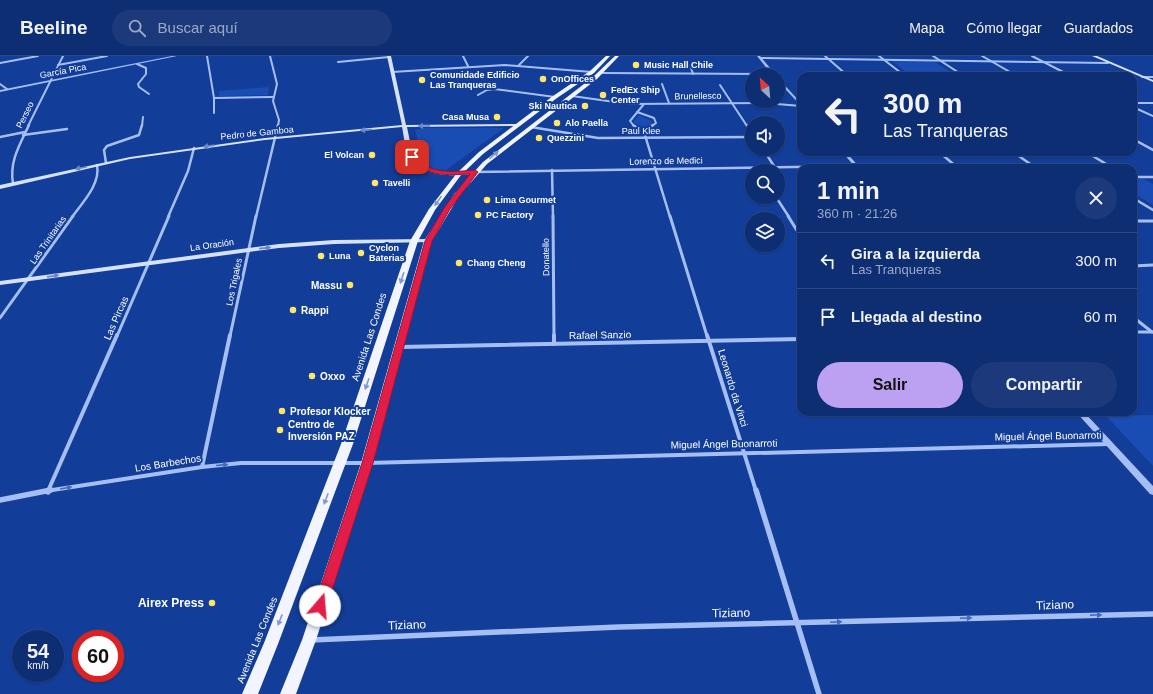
<!DOCTYPE html>
<html lang="es">
<meta charset="utf-8">
<style>
:root{--surface:#0e2e73;--page:#1c3a7b;--text:#f1f3f6;--muted:#9ba8c4;--line:#2e4a85;--accent:#bca0f2}
body{margin:0;font-family:Arial,sans-serif;background:var(--page);color:var(--text);height:100vh;display:flex;flex-direction:column;font-size:15px;white-space:nowrap}
*{box-sizing:border-box;margin:0}
p{font-size:13px;color:var(--muted)}
.icon{flex:none;width:22px;height:22px;fill:none;stroke:currentColor;stroke-width:2;stroke-linecap:round;stroke-linejoin:round}
.map{position:relative;flex:1;overflow:hidden}
.panel{position:absolute;left:797px;top:108px;width:340px;height:252px;display:flex;flex-direction:column;background:var(--surface);border-radius:12px;box-shadow:0 1px 3px #0004,0 0 0 1px var(--line)}
.panel>*{flex:none}
.hud{position:absolute;left:797px;top:16px;width:340px;height:84px;border-radius:12px;box-shadow:0 1px 3px #0004,0 0 0 1px var(--line);background:#0e2e73;color:var(--text);overflow:hidden}
.needle{width:26px;rotate:334deg}
.tools{position:absolute;left:745px;top:12px;display:grid;gap:8px}
.tools a{display:grid;place-items:center;width:40px;height:40px;border-radius:50%;background:var(--surface);box-shadow:0 1px 3px #0004,0 0 0 1px var(--line);font-size:20px}
.speed{position:absolute;left:12px;top:574px;display:flex;gap:8px;font-size:20px;font-weight:700;text-align:center}
.speed>*{display:grid;place-content:center;width:52px;height:52px;border-radius:50%;background:var(--surface);box-shadow:0 1px 3px #0004,0 0 0 1px var(--line);line-height:1}
.speed small{font-size:10px;font-weight:400}
.speed .limit{border:6px solid #d22;background:#fff;color:#111}
.pin{position:absolute;display:grid;place-items:center;width:34px;height:34px;color:#fff;margin:-17px;border-radius:8px;box-shadow:0 2px 6px #0006}
.me{position:absolute;width:44px;margin:-22px;rotate:18deg;stroke-linejoin:round;filter:drop-shadow(0 0 3px #0008)}
.turn{display:flex;align-items:center;gap:14px;height:84px;padding:0 20px;font-size:18px}
.turn .icon{width:52px;height:52px;stroke-width:2.5}
.turn b{display:block;font-size:28px;line-height:34px}
.round{display:grid;place-items:center;flex:none;width:42px;height:42px;border-radius:21px;background:var(--page)}
.summary{display:flex;align-items:center;justify-content:space-between;height:68px;padding:0 20px}
h1{font-size:24px;font-weight:700;line-height:30px}
.primary-button{display:flex;gap:8px;margin-top:auto;padding:8px 20px}
.primary-button a{flex:1;height:46px;border-radius:24px;background:var(--accent);color:#111;font-size:16px;font-weight:700;line-height:46px;text-align:center}
.primary-button a+a{background:var(--page);color:var(--text)}
ul{padding:0;list-style:none}
li{display:flex;align-items:center;gap:12px;height:56px;padding:0 20px;border-top:1px solid var(--line)}
li div{flex:1}
li b{display:block;font-size:15px}
li em{font-style:normal}
header{display:flex;align-items:center;gap:24px;box-sizing:border-box;height:56px;padding:0 20px;background:var(--surface);border-bottom:1px solid var(--line)}
header strong{font-size:19px}
nav{display:flex;gap:22px;margin-inline-start:auto;font-size:14px}
.search{width:280px;height:36px;background:var(--page);display:flex;align-items:center;gap:10px;box-sizing:border-box;padding:0 14px;border-radius:22px;color:var(--muted);font-size:15px}
.map>svg:first-child{display:block}
</style>
<header>
<strong>Beeline</strong>
<div class="search"><svg class="icon" aria-label="search" viewBox="0 0 24 24"><circle cx="10" cy="10" r="6"/><path d="M15 15l6 6"/></svg>Buscar aquí</div>
<nav><a>Mapa</a><a>Cómo llegar</a><a>Guardados</a></nav>
</header>
<div class="map">
<svg width="1153" height="638" viewBox="0 0 1153 638">
<rect width="100%" height="100%" fill="#123d99"/>
<!-- green -->
<g fill="#1a4db4">
<path d="M892,5L935,6L957,20H912Z"/>
<path d="M269,31L268,39L219,40V35Z"/>
<path d="M639,59L651,65L652,68L645,73L633,66Z"/>
<path d="M424,72H504L446,114L433,113L424,108L415,74Z"/>
<path d="M1133,123H1144L1153,128V149L1133,137Z"/>
<path d="M1153,359V410L1106,360Z"/>
</g>
<g fill="none" stroke-linecap="round" stroke-linejoin="round">
<!-- minor-far4 -->
<g stroke="#a5bff4" stroke-width="2">
<path d="M207,0L214,42V57"/>
<path d="M270,0L277,28L273,45L279,64L278,70"/>
<path d="M463,0L468,10"/>
<path d="M825,0L848,20"/>
<path d="M879,0L905,20"/>
<path d="M933,0L964,20"/>
<path d="M982,0L1017,20"/>
<path d="M1032,0L1071,20"/>
<path d="M760,2L1108,7"/>
<path d="M338,6L389,1"/>
<path d="M0,7L38,0"/>
<path d="M137,8L146,12V18L138,28L139,31L149,38"/>
<path d="M58,9L107,0"/>
<path d="M519,9L528,0"/>
<path d="M690,9L693,18"/>
<path d="M392,16L505,9L592,16"/>
<path d="M602,17L773,18"/>
<path d="M1142,21H1153"/>
<path d="M0,28L7,33"/>
<path d="M662,28L669,47"/>
<path d="M720,29L747,70"/>
<path d="M478,39L487,34L494,33L555,41"/>
<path d="M572,40L629,48L765,47L801,50"/>
<path d="M214,42L273,41"/>
<path d="M1133,47H1153"/>
<path d="M1133,51L1153,60"/>
<path d="M637,56L654,62L656,67L652,70"/>
<path d="M28,70L63,0"/>
<path d="M142,70L143,61"/>
<path d="M634,70L630,65L644,48"/>
</g>
<!-- minor-far3 -->
<g stroke="#a5bff4" stroke-width="2.5">
<path d="M633,69L644,76L670,161"/>
<path d="M747,69L752,77"/>
<path d="M531,71L598,82L752,81"/>
<path d="M644,76L653,69"/>
<path d="M23,79L67,73"/>
<path d="M0,81L25,76"/>
<path d="M1133,83L1153,94"/>
<path d="M763,93L774,110"/>
<path d="M939,96L958,112"/>
<path d="M1013,96L1036,112"/>
<path d="M1086,96L1113,112"/>
<path d="M106,107L104,94L107,90L139,79L142,69"/>
<path d="M552,114L553,161"/>
<path d="M475,116L856,110"/>
<path d="M1133,121H1153"/>
<path d="M13,127C9,106 20,88 29,69"/>
<path d="M776,141L789,161"/>
<path d="M1133,142L1153,154"/>
<path d="M72,161C82,147 101,128 97,109"/>
<path d="M168,161L188,115L194,92"/>
<path d="M256,161L278,69"/>
</g>
<!-- minor-far2 -->
<g stroke="#a5bff4" stroke-width="3">
<path d="M553,160L554,280"/>
<path d="M670,160L707,280"/>
<path d="M788,160L801,181"/>
<path d="M1133,165H1153"/>
<path d="M1133,210L1153,209"/>
<path d="M1133,261L1152,276"/>
<path d="M0,262L73,160"/>
<path d="M1133,276H1153"/>
<path d="M117,280L169,160"/>
<path d="M230,280L256,160"/>
</g>
<!-- minor-far1 -->
<g stroke="#a5bff4" stroke-width="4">
<path d="M554,279V288"/>
<path d="M707,279L756,435"/>
<path d="M400,291L801,283"/>
<path d="M202,411L230,279"/>
<path d="M46,435L202,411L241,407H367L1109,388"/>
<path d="M48,435L117,279"/>
</g>
<!-- minor -->
<g stroke="#a5bff4" stroke-width="5.5">
<path d="M756,434L819,638"/>
<path d="M48,436L49,434"/>
<path d="M0,444L51,434"/>
<path d="M311,584L619,571L1153,558"/>
</g>
<!-- tertiary -->
<g fill="#a5bff4" fill-rule="evenodd">
<path d="M172,0H177L0,36V34Z"/>
<path d="M757,0H760L776,19H772Z"/>
<path d="M778,22L801,47V50L778,25Z"/>
<path d="M842,96H846L860,112H856Z"/>
<path d="M1076,356H1084L1153,430V439L1150,438Z"/>
</g>
<!-- secondary -->
<g fill="#d5e1fd" fill-rule="evenodd">
<path d="M387,0H391L406,69L519,68L521,69L519,70L407,71L413,101L427,111L434,114L449,116L477,115V117L475,118C454,120 424,122 410,102C405,97 404,79 402,71L265,84L130,103L0,133V129L130,101L265,82L402,69Z"/>
<path d="M1092,0H1097L1153,24V26Z"/>
<path d="M428,183L431,185L430,186L334,188L279,192L0,229V225L279,188L334,184Z"/>
</g>
<!-- primary -->
<g fill="#f2f5ff" fill-rule="evenodd">
<path d="M606,0H610L594,17L557,42L483,98L461,119L435,154L418,185L353,388L278,588L258,638H242L264,587L341,388L410,185L429,153L457,117L479,96L553,40L590,15Z"/>
<path d="M615,0H619L597,23L487,108L459,140L432,185L373,407L316,584L296,638H280L302,584L361,407L424,185L454,138L483,106L593,21Z"/>
</g>
</g>
<!-- one-way arrows -->
<defs><path id="oneway-solid" d="M-6-.8H1V-3.2L6.5 0L1 3.2V.8H-6Z"/></defs>
<g fill="#6a87c6">
<use href="#oneway-solid" transform="translate(424 70) rotate(179)"/>
<use href="#oneway-solid" transform="translate(366 74) rotate(175)"/>
<use href="#oneway-solid" transform="translate(209 90) rotate(172)"/>
<use href="#oneway-solid" transform="translate(81 112) rotate(168)"/>
<use href="#oneway-solid" transform="translate(265 192) rotate(-6)"/>
<use href="#oneway-solid" transform="translate(53 220) rotate(-8)"/>
</g>
<g fill="#8299cc">
<use href="#oneway-solid" transform="translate(494 99) rotate(-40)"/>
<use href="#oneway-solid" transform="translate(438 145) rotate(126)"/>
<use href="#oneway-solid" transform="translate(402 222) rotate(108)"/>
<use href="#oneway-solid" transform="translate(367 328) rotate(109)"/>
<use href="#oneway-solid" transform="translate(326 443) rotate(111)"/>
<use href="#oneway-solid" transform="translate(280 564) rotate(111)"/>
</g>
<g fill="#456ab9">
<use href="#oneway-solid" transform="translate(222 409) rotate(-5)"/>
<use href="#oneway-solid" transform="translate(66 432) rotate(-10)"/>
<use href="#oneway-solid" transform="translate(1096 559) rotate(-1)"/>
<use href="#oneway-solid" transform="translate(966 562) rotate(-2)"/>
<use href="#oneway-solid" transform="translate(836 566) rotate(-2)"/>
</g>
<!-- route -->
<path fill="#e11d48" stroke="#92132f" d="M410,100H413C431,119 451,116 475,114L478,116L450,153L432,185L373,407L327,550L325,554L320,556L316,554L314,550L362,407L425,185L444,152L470,118C447,119 427,121 410,103Z"/>
<!-- markers -->
<g fill="#ffe568" stroke="#123d99" stroke-width="1.5">
<circle cx="636" cy="9" r="4"/>
<circle cx="543" cy="23" r="4"/>
<circle cx="422" cy="24" r="4"/>
<circle cx="603" cy="39" r="4"/>
<circle cx="585" cy="50" r="4"/>
<circle cx="497" cy="61" r="4"/>
<circle cx="557" cy="67" r="4"/>
<circle cx="539" cy="82" r="4"/>
<circle cx="372" cy="99" r="4"/>
<circle cx="375" cy="127" r="4"/>
<circle cx="487" cy="144" r="4"/>
<circle cx="478" cy="159" r="4"/>
<circle cx="361" cy="197" r="4"/>
<circle cx="321" cy="200" r="4"/>
<circle cx="459" cy="207" r="4"/>
<circle cx="350" cy="229" r="4"/>
<circle cx="293" cy="254" r="4"/>
<circle cx="312" cy="320" r="4"/>
<circle cx="282" cy="355" r="4"/>
<circle cx="280" cy="374" r="4"/>
<circle cx="212" cy="547" r="4"/>
</g>
<g text-anchor="middle" dominant-baseline="central" stroke-width="4" stroke-linejoin="round" paint-order="stroke">
<!-- far-poi labels -->
<g font-size="9" font-weight="bold" fill="#fff" stroke="#123d99" text-anchor="start">
<text x="644" y="9">Music Hall Chile</text>
<text x="430" y="19">Comunidade Edificio<tspan x="430" dy="10">Las Tranqueras</tspan></text>
<text x="551" y="23">OnOffices</text>
<text x="611" y="34">FedEx Ship<tspan x="611" dy="10">Center</tspan></text>
<text x="577" y="50" text-anchor="end">Ski Nautica</text>
<text x="489" y="61" text-anchor="end">Casa Musa</text>
<text x="565" y="67">Alo Paella</text>
<text x="547" y="82">Quezzini</text>
<text x="364" y="99" text-anchor="end">El Volcan</text>
<text x="383" y="127">Tavelli</text>
<text x="495" y="144">Lima Gourmet</text>
<text x="486" y="159">PC Factory</text>
<text x="369" y="192">Cyclon<tspan x="369" dy="10">Baterias</tspan></text>
<text x="329" y="200">Luna</text>
<text x="467" y="207">Chang Cheng</text>
</g>
<!-- far-street labels -->
<g font-size="9" fill="#fff" stroke="#123d99">
<text transform="translate(63 15) rotate(-11)">García Pica</text>
<text transform="translate(698 40) rotate(-1)">Brunellesco</text>
<text transform="translate(25 59) rotate(-63)">Perseo</text>
<text x="641" y="75">Paul Klee</text>
<text transform="translate(257 77) rotate(-6)">Pedro de Gamboa</text>
<text transform="translate(666 105) rotate(-1)">Lorenzo de Medici</text>
<text transform="translate(48 184) rotate(-55)">Las Trinitarias</text>
<text transform="translate(212 189) rotate(-8)">La Oración</text>
<text transform="translate(546 201) rotate(-91)">Donatello</text>
<text transform="translate(234 226) rotate(-78)">Los Trigales</text>
</g>
<!-- poi labels -->
<g font-size="10" font-weight="bold" fill="#fff" stroke="#123d99" text-anchor="start">
<text x="342" y="229" text-anchor="end">Massu</text>
<text x="301" y="254">Rappi</text>
<text x="320" y="320">Oxxo</text>
<text x="290" y="355">Profesor Klocker</text>
<text x="288" y="368">Centro de<tspan x="288" dy="12">Inversión PAZ</tspan></text>
</g>
<!-- street labels -->
<g font-size="10" fill="#fff" stroke="#123d99">
<text transform="translate(116 262) rotate(-66)">Las Pircas</text>
<text transform="translate(600 279) rotate(-1)">Rafael Sanzio</text>
<text transform="translate(369 281) rotate(-72)">Avenida Las Condes</text>
<text transform="translate(733 332) rotate(73)">Leonardo da Vinci</text>
<text transform="translate(1048 380) rotate(-1)">Miguel Ángel Buonarroti</text>
<text transform="translate(724 388) rotate(-1)">Miguel Ángel Buonarroti</text>
<text transform="translate(168 407) rotate(-9)">Los Barbechos</text>
<text transform="translate(257 584) rotate(-68)">Avenida Las Condes</text>
</g>
<!-- near-poi labels -->
<g font-size="12" font-weight="bold" fill="#fff" stroke="#123d99" text-anchor="end">
<text x="204" y="547">Airex Press</text>
</g>
<!-- near-street labels -->
<g font-size="12" fill="#fff" stroke="#123d99">
<text transform="translate(1055 549) rotate(-2)">Tiziano</text>
<text transform="translate(731 557) rotate(-1)">Tiziano</text>
<text transform="translate(407 569) rotate(-2)">Tiziano</text>
</g>
</g>
</svg>
<div class="tools">
<a><svg class="needle" viewBox="-14 -14 28 28"><path d="M0-13l5 13h-10z" fill="#e53935"/><path d="M0 13l5-13h-10z" fill="#9ba8c4"/></svg></a>
<a><svg class="icon" aria-label="sound" viewBox="0 0 24 24"><path d="M4 9h4l5-4v14l-5-4H4zM17 9q2 3 0 6"/></svg></a>
<a><svg class="icon" aria-label="search" viewBox="0 0 24 24"><circle cx="10" cy="10" r="6"/><path d="M15 15l6 6"/></svg></a>
<a><svg class="icon" aria-label="layers" viewBox="0 0 24 24"><path d="M12 4l9 5-9 5-9-5zM3 14l9 5 9-5"/></svg></a>
</div>
<div class="speed"><div>54<small>km/h</small></div><div class="limit">60</div></div>
<div class="pin" style="left:412px;top:101px;background:#d93025"><svg class="icon" aria-label="arrive" viewBox="0 0 24 24"><path d="M6 21V4h12l-3 4 3 4H6"/></svg></div>
<svg class="me" style="left:320px;top:550px" viewBox="-20 -20 40 40"><circle r="19" fill="#fff"/><path d="M0-13L10 11 0 6-10 11z" fill="#e11d48"/></svg>
<div class="hud">
<div class="turn"><svg class="icon" aria-label="left" viewBox="0 0 24 24"><path d="M17 20v-9H6M10 6l-5 5 5 5"/></svg><div><b>300 m</b>Las Tranqueras</div></div>
</div>
<section class="panel">
<div class="summary"><div><h1>1 min</h1><p>360 m · 21:26</p></div><a class="round"><svg class="icon" aria-label="close" viewBox="0 0 24 24"><path d="M6 6l12 12M18 6L6 18"/></svg></a></div>
<ul>
<li><svg class="icon" aria-label="left" viewBox="0 0 24 24"><path d="M17 20v-9H6M10 6l-5 5 5 5"/></svg><div><b>Gira a la izquierda</b><p>Las Tranqueras</p></div><em>300 m</em></li>
<li><svg class="icon" aria-label="arrive" viewBox="0 0 24 24"><path d="M6 21V4h12l-3 4 3 4H6"/></svg><div><b>Llegada al destino</b></div><em>60 m</em></li>
</ul>
<div class="primary-button"><a>Salir</a><a>Compartir</a></div>
</section>
</div>
